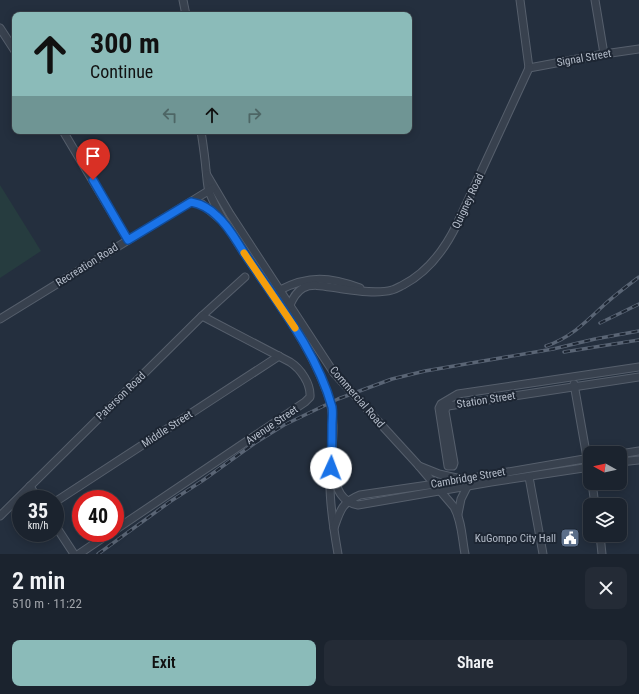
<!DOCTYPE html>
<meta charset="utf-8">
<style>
:root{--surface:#1b232e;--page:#242b36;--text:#f1f3f6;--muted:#a0a4aa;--line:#39404a;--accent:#8bbbb9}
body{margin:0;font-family:"Roboto Condensed",sans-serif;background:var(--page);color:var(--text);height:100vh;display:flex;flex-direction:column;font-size:15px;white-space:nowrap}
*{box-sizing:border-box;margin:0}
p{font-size:13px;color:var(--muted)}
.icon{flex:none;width:22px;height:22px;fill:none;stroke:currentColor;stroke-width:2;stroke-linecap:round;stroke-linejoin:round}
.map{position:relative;height:554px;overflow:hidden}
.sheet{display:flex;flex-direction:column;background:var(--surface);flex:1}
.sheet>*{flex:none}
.banner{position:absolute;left:12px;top:12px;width:400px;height:122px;border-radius:8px;box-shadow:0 2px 10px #0003,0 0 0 1px var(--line);background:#8bbbb9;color:#111;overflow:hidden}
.needle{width:26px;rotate:278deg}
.tools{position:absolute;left:583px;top:446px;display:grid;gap:8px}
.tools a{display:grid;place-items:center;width:44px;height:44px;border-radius:8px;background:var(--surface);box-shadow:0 2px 10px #0003,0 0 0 1px var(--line);font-size:20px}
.speed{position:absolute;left:12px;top:490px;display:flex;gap:8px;font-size:20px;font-weight:700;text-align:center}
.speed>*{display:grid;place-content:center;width:52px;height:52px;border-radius:50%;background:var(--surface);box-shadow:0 2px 10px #0003,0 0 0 1px var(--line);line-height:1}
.speed small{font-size:10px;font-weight:400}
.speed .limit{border:6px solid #d22;background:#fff;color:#111}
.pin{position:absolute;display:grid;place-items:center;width:34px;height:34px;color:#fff;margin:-41px -17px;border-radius:50% 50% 50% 0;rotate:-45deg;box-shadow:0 0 4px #0007}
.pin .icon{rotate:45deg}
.me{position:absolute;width:44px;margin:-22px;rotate:2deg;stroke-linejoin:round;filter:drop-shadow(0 0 3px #0008)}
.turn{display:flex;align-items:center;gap:14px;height:84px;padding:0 12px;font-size:18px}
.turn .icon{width:52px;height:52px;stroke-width:2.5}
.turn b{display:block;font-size:28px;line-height:34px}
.lanes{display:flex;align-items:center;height:38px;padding:0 12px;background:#0003;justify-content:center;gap:20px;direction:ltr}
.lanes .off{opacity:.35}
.round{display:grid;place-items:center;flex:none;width:42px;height:42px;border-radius:8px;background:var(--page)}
.summary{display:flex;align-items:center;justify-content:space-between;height:68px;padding:0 12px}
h1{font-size:24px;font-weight:600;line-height:30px}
.button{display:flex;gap:8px;margin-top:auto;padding:8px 12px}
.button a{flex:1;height:46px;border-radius:8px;background:var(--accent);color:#111;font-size:16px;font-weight:600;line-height:46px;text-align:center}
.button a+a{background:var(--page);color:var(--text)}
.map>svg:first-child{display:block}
</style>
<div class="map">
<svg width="639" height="554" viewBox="0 0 639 554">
<rect width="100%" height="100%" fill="#242f3e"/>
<!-- green -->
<path fill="#263c3f" d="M0,185L41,251L0,278Z"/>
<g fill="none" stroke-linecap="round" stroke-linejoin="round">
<!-- minor casing -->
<g stroke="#565f6c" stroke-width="9">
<g id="minor">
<path d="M183,0L186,15"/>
<path d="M520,0L529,68"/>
<path d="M595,0L604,54"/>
<path d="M0,28L15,51"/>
<path d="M529,68L604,54L639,49"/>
<path d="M63,131L128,240"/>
<path d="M201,131C203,144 205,157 206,170C207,177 207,185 209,191C215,208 226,224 235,239C267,290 308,337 328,395C338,423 330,455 330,485C330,508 334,531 338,554"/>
<path d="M207,175L230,214L334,373L419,466L454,507C462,521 462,539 465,554"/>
<path d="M191,202L202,204L221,220"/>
<path d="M280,290C309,275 330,277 360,288"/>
<path d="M290,305C293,298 296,292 303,288C314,282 331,288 343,289C357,291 378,294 392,290C396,289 399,287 403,285C428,272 445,249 457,224L529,68"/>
<path d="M0,319L213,188"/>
<path d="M639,367L458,394L441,404L439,408L448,466H453L454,463L445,411L446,408L448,406L639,377"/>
<path d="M574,384L587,458"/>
<path d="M620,454L639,451"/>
<path d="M620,462L639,460"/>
<path d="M419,466L439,474L461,479"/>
<path d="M333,474C337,489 341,502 358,505L491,482L590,467"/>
<path d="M529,477L543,554"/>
<path d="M592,483L595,505"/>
<path d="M30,486L38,499"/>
<path d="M55,502L279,356"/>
<path d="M458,514L461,499L467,487"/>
<path d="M0,516L202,316L245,277"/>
<path d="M55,525L74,554"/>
<path d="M334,528C340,511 342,502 360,495L449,482L590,458"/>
<path d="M115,530L305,402L310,397C311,384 301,369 290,362L202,316"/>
<path d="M600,535L602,554"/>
<path d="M79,554L110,533"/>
</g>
</g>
<!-- minor -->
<use href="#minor" stroke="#38414e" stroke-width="7"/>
<!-- rail casing -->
<g stroke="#5a6575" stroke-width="3.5">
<g id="rail">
<path d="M600,323L639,304"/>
<path d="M546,346C570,338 586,322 604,305C615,295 627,286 639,277"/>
<path d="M564,352L639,340"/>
<path d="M98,554L171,501L202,481L255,443L284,425L338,399L392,379L425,371L553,349L595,339L639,331"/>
</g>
</g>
<!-- rail -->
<use href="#rail" stroke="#1d2633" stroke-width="2" stroke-dasharray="6" stroke-linecap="butt"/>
</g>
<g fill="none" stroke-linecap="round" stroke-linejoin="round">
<!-- route casing -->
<g stroke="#114b97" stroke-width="10">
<path id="route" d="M93,180L128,240L191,202C202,204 209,208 217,216C231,228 238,245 249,260C280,306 317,353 332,407C333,413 332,419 332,425C332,439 332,453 331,468"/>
</g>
<!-- route -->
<use href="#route" stroke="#1a73e8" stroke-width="7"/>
<!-- slow -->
<path stroke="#f59e0b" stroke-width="7" d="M244,253L295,328"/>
</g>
<!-- icons -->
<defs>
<g id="civic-square" transform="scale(1)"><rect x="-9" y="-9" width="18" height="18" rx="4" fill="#5c6f8a" stroke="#1d2633"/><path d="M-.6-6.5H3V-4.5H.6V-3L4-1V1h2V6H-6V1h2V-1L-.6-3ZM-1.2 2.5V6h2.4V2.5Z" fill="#fff"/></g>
</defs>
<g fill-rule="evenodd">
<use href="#civic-square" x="570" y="538"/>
</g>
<g text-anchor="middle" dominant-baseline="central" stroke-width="4" stroke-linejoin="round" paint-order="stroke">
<!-- street labels -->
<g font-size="11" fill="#b4bcc9" stroke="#1d2633">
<text transform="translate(584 58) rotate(-10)">Signal Street</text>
<text transform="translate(468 201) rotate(-65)">Quigney Road</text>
<text transform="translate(87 265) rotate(-32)">Recreation Road</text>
<text transform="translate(121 396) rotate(-44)">Paterson Road</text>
<text transform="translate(357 397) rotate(49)">Commercial Road</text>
<text transform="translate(486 400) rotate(-9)">Station Street</text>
<text transform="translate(272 425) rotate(-34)">Avenue Street</text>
<text transform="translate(167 429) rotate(-33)">Middle Street</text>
<text transform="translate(468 478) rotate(-10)">Cambridge Street</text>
</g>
<!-- poi labels -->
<g font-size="11" fill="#b4bcc9" stroke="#1d2633" text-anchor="end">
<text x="556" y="538">KuGompo City Hall</text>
</g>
</g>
</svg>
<div class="tools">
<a><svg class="needle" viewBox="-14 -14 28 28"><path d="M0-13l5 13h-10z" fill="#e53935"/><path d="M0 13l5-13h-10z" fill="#a0a4aa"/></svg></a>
<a><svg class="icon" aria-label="layers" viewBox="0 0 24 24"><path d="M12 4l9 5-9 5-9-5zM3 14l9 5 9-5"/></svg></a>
</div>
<div class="speed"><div>35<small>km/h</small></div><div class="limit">40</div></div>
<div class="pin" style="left:93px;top:180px;background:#d93025"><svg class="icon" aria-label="arrive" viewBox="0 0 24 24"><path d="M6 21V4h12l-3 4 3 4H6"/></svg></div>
<svg class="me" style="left:331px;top:468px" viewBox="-20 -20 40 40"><circle r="19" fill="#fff"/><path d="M0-13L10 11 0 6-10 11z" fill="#1a73e8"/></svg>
<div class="banner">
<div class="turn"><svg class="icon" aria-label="ahead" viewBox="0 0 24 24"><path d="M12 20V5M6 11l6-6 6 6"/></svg><div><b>300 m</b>Continue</div></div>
<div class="lanes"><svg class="icon off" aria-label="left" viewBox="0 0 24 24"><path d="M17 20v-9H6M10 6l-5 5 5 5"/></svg><svg class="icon" aria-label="ahead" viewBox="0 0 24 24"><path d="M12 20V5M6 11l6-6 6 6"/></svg><svg class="icon off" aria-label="right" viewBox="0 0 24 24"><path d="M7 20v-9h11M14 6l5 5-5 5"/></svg></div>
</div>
</div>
<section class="sheet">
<div class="summary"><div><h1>2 min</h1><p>510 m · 11:22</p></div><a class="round"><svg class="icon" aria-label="close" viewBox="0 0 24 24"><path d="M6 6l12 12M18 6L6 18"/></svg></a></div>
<div class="button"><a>Exit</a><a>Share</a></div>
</section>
